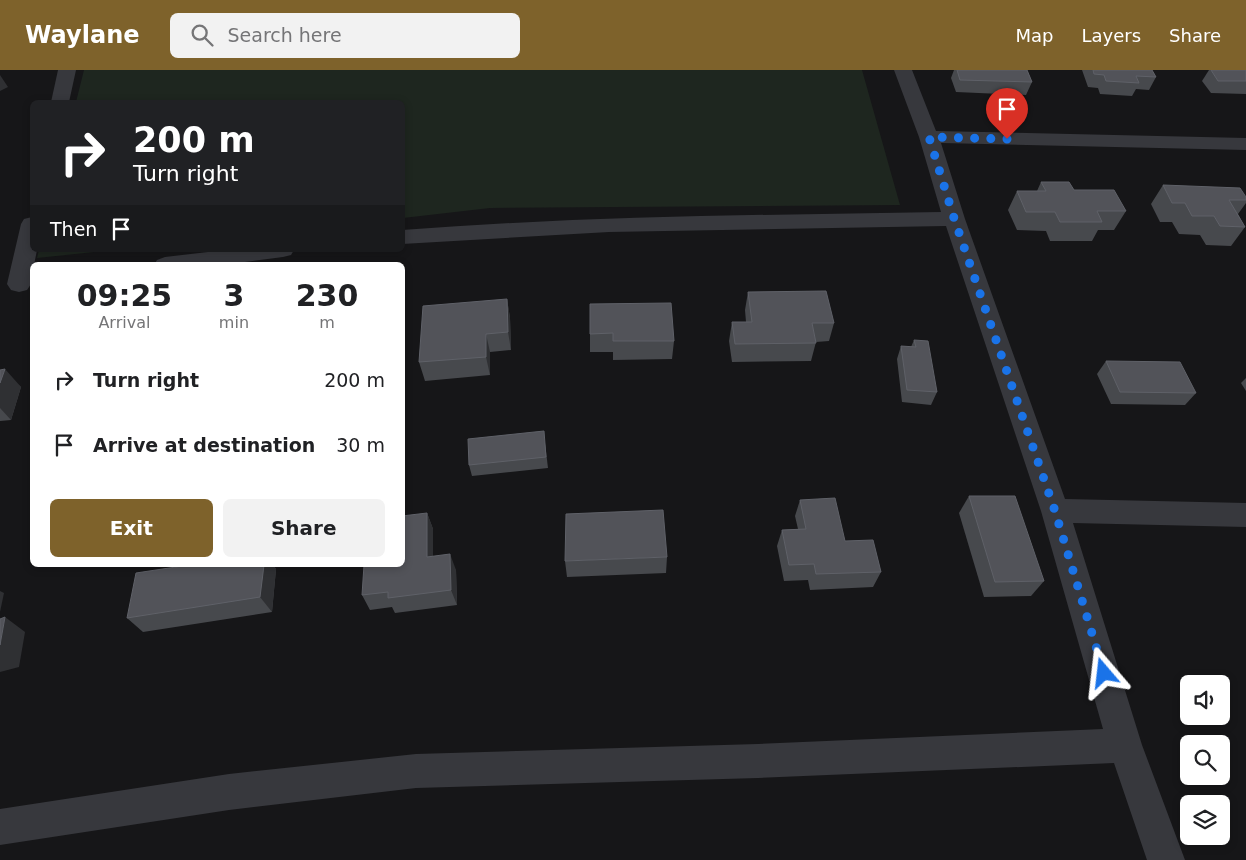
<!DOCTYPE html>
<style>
:root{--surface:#fff;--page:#f2f2f2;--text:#202124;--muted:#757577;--accent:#7e622b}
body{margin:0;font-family:"DejaVu Sans",sans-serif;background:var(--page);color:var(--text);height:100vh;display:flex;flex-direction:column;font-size:19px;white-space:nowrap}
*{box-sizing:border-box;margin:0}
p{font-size:16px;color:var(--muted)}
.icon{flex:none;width:28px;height:28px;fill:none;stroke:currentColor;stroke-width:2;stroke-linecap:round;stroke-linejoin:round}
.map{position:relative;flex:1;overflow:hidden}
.side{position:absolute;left:30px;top:192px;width:375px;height:305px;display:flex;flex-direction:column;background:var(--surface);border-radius:8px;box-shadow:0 2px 8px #0003}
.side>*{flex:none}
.banner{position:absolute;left:30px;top:30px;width:375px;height:152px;border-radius:8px;box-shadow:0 2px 8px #0003;background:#202124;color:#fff;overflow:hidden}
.controls{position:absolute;left:1180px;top:605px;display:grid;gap:10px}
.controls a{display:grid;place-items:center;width:50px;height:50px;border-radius:8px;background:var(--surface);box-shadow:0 2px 8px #0003;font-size:25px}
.pin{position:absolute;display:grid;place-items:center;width:42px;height:42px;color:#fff;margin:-51px -21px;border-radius:50% 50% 50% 0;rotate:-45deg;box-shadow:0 0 5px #0007}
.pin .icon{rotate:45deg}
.me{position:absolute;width:55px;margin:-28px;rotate:343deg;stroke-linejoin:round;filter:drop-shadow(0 0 4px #0008)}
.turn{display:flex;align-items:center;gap:18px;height:105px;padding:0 20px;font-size:22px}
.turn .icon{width:65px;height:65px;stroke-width:2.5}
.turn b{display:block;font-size:35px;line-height:42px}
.then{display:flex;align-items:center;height:48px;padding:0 20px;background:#0003;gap:10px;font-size:19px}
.eta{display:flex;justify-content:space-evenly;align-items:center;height:85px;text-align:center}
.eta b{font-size:30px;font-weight:600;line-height:35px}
.primary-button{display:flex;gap:10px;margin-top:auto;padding:10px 20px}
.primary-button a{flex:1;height:58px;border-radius:8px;background:var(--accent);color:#fff;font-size:20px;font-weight:600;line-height:58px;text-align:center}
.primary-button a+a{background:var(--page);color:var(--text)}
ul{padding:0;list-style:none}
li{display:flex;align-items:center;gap:15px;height:65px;padding:0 20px}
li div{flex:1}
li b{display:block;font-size:19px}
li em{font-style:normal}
header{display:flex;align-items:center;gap:30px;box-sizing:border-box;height:70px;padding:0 25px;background:var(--accent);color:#fff}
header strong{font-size:24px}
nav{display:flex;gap:28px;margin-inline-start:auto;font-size:18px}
.search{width:350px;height:45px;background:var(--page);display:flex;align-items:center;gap:12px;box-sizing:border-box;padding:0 18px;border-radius:8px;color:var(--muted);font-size:19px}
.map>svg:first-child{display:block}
</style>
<header>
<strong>Waylane</strong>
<div class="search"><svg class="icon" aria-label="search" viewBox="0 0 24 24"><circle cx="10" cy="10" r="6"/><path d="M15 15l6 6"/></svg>Search here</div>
<nav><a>Map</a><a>Layers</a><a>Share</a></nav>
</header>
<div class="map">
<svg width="1246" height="790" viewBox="0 0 1246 790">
<rect width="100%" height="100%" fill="#161618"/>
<!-- green -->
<g fill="#1e261f">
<path d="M84,0H862L900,135L490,138L403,148L402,32H76Z"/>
<path d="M39,180H113L37,188Z"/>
</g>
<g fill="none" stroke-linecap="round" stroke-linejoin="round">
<!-- minor -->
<g fill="#37383d" fill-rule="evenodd">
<path d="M58,0H76L69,32H51Z"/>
<path d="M894,0H912L936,61L1246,68V80L941,73L965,149L1065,429L1246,433V457L1073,453L1142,675L1185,790H1147L1114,693L758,708L416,718L229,740L0,775V739L229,704L416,684L758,674L1103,659L1041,441L946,156L609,162L402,174V160C582,146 761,145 941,142L919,67Z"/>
<path d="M32,147V180H37L34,195H32L31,214L27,220L19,222L11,220L7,214L21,154L24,149Z"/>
<path d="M225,180H294L291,185L283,187L223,195H154L157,190L165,187Z"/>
</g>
</g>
<!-- wall -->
<g fill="#47494d">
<path d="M954,0H1027L1032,12L1026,25L956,22L951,8Z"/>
<path d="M1082,0H1152L1156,7L1149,20L1136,19L1132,26L1100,24L1098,18L1088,17Z"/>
<path d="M1209,0H1246V24L1211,23L1202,11Z"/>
<path d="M1041,112L1074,120L1126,141L1114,160H1098L1092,171H1050L1046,161L1017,160L1008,140L1017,121H1037Z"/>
<path d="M1163,115L1246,127V133L1238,144L1245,157L1231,176L1206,175L1200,165L1179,164L1172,152H1160L1151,134Z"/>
<path d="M748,222L834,253L829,271L816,272L811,291L732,292L729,271L732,252H746L745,240Z"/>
<path d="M507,229L510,248L511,280L490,282V305L425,311L419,292Z"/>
<path d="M590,234L674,271L672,289L613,290V282H590Z"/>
<path d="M914,270L937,322L931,335L902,332L897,289L901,276L911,277Z"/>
<path d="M1106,291L1196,323L1185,335L1111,334L1097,304Z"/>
<path d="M0,300L21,317L11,350L0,351Z"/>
<path d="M1246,308V321L1241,313Z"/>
<path d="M545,373L548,398L472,406L469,395Z"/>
<path d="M969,426L1044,511L1031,526L984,527L959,443Z"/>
<path d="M800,430L845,471L881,502L873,517L810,520L808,510L784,511L777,476L782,460L798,459L795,446Z"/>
<path d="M427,443L433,459V486L456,500L457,535L395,543L392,537L370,540L362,525L402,495Z"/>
<path d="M667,487L666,503L567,507L565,491Z"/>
<path d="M189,495H273L276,499L272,542L143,562L127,548Z"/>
</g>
<!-- shaded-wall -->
<g fill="#2f3033">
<path d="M0,5L8,17L0,21Z"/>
<path d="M507,229L510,248L511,280L508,262Z"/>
<path d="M486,264L490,282V305L486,287Z"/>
<path d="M5,299L21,317L11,350L0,338V313Z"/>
<path d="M427,443L433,459V502L427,487Z"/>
<path d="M450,484L456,500L457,535L451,520Z"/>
<path d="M264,495H273L276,499L272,542L260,527Z"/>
<path d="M0,521L4,523L0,542Z"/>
<path d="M5,547L25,562L19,597L0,602V575Z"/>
</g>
<!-- building -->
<g fill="#525359" stroke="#5f6168">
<path d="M957,0H1027L1032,12L960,10Z"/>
<path d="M1093,0H1152L1156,7L1136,6L1139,13L1106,11L1104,5L1094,4Z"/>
<path d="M1211,0H1246V11H1218Z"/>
<path d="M1041,112H1069L1074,120H1114L1126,141H1097L1102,152H1060L1055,142H1026L1017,121H1046Z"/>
<path d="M1163,115L1240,118L1246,127V130H1229L1245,157L1220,156L1214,146H1192L1185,133H1172Z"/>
<path d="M826,221L834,253H812L816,273L735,274L732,252H752L748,222Z"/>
<path d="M507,229L508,262L486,264V287L419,292L423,236Z"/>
<path d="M671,233L674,271H613V263L590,264V234Z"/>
<path d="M914,270L928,271L937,322L907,320L901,276L916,277Z"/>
<path d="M1106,291L1180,292L1196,323L1120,322Z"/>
<path d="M5,299L0,313V300Z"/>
<path d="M544,361L546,387L469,395L468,369Z"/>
<path d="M969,426H1015L1044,511L995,512Z"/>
<path d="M835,428L845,471L873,470L881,502L816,504L814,494L789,495L782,460L806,459L800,430Z"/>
<path d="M663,440L667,487L565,491L566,444Z"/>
<path d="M427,443V487L450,484L451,520L388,528V522L362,525L364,495H402V446Z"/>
<path d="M189,495H264L260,527L127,548L136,503Z"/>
<path d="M5,547L0,575V549Z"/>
</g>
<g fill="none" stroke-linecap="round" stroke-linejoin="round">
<!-- route -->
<path stroke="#1a73e8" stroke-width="9" stroke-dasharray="0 16.2" d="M1007,69L929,67L954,148L1055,441L1104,603"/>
</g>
</svg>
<div class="controls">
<a><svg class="icon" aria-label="sound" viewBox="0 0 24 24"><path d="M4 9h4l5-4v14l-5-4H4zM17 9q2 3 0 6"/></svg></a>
<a><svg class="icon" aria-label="search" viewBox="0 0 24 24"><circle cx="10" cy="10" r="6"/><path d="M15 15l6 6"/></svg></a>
<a><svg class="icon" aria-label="layers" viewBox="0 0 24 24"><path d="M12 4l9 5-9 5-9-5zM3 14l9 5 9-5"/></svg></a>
</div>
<div class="pin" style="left:1007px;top:69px;background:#d93025"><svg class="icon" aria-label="arrive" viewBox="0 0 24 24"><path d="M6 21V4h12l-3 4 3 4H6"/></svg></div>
<svg class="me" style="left:1104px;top:603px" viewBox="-20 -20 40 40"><path d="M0-17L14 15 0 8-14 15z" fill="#1a73e8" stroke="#fff" stroke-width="4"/></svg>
<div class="banner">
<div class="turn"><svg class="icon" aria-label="right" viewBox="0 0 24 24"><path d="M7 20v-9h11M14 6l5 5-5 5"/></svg><div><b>200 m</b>Turn right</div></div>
<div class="then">Then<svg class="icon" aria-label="arrive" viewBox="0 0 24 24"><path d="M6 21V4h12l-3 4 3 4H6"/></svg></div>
</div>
<section class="side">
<div class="eta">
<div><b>09:25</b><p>Arrival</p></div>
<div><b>3</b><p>min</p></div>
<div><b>230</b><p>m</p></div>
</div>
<ul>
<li><svg class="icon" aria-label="right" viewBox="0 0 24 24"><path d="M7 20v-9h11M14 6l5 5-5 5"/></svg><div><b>Turn right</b></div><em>200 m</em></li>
<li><svg class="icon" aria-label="arrive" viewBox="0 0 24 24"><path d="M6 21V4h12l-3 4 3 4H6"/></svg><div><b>Arrive at destination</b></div><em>30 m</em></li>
</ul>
<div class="primary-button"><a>Exit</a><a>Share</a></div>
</section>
</div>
